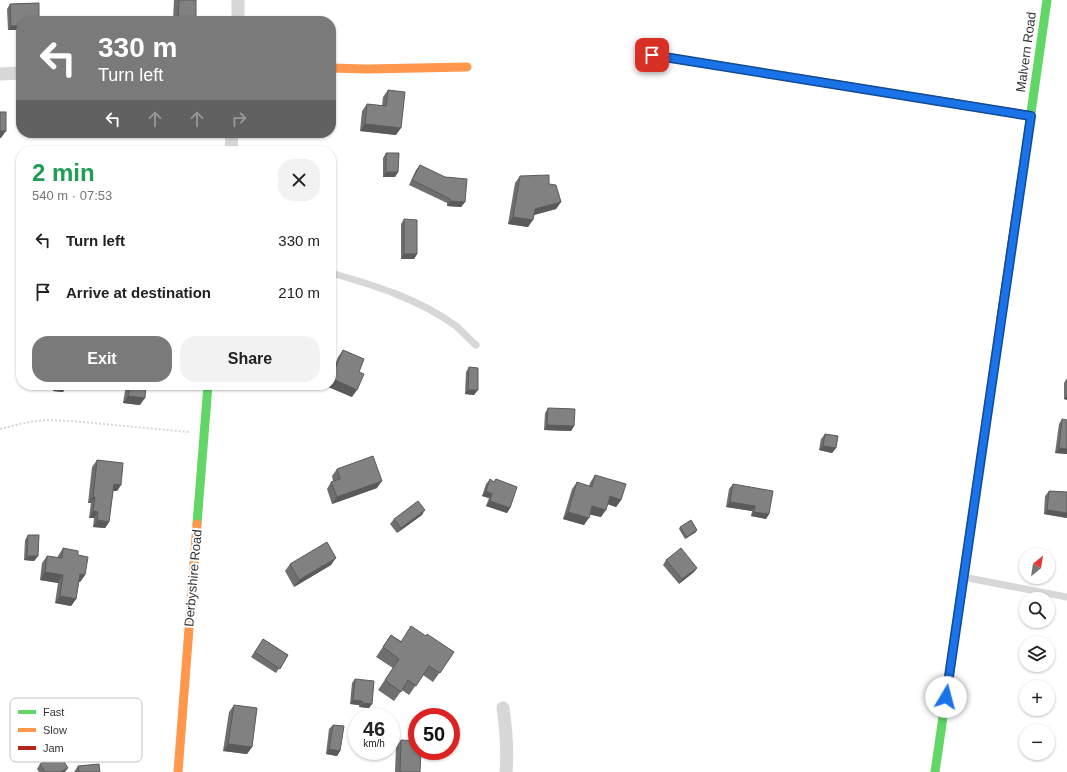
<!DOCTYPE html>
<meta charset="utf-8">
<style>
:root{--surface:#fff;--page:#f2f2f2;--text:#222;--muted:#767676;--accent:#7a7a7a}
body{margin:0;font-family:Arial,sans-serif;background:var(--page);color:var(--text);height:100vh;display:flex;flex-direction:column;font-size:15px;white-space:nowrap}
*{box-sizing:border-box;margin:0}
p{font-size:13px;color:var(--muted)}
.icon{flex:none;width:22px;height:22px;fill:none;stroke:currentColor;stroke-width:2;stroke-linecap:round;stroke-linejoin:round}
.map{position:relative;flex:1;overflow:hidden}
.side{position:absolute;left:16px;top:146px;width:320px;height:244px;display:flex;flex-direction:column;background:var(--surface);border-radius:16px;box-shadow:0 1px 3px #0004}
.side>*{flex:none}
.guide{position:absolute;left:16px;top:16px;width:320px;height:122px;border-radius:16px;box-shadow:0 1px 3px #0004;background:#7a7a7a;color:#fff;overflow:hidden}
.needle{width:26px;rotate:30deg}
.controls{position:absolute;left:1019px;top:548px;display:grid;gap:8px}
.controls a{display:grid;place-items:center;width:36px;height:36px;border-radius:50%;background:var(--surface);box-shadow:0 1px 3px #0004;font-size:20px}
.speed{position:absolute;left:348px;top:708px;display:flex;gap:8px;font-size:20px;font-weight:700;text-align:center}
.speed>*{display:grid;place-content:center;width:52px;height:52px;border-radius:50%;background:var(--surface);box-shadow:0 1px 3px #0004;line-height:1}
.speed small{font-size:10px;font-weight:400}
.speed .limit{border:6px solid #d22;background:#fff;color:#111}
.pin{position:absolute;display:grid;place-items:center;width:34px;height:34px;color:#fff;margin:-17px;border-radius:8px;box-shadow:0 2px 6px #0006}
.me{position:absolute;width:44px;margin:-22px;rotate:8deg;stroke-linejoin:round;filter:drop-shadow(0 0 3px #0008)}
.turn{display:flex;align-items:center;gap:14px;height:84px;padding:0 16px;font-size:18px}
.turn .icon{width:52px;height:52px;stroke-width:2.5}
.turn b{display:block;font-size:28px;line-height:34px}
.lanes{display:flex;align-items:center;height:38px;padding:0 16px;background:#0003;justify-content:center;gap:20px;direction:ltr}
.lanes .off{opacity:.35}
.round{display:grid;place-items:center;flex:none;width:42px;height:42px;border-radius:16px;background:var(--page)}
.head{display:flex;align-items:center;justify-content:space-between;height:68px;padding:0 16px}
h1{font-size:24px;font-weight:600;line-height:30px;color:#1e9e55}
.primary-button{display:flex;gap:8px;margin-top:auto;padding:8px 16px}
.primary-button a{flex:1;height:46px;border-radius:16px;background:var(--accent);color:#fff;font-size:16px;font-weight:600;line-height:46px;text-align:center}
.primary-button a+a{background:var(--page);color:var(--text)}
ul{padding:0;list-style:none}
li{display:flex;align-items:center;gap:12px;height:52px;padding:0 16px}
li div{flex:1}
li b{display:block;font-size:15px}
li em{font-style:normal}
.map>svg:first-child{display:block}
</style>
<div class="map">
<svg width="1067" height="772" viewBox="0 0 1067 772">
<rect width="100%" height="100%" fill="#fff"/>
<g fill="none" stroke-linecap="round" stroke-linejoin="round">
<!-- path -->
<path stroke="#d6d6d6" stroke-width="2" stroke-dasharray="2 2" stroke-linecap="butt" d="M0,429L29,422L47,420L71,421L189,432"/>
<!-- lane -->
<g stroke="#d7d7d7" stroke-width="7">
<path d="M331,273C374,285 419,299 456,326C463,332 469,339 476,345"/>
<path d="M963,577L1067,597"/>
</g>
<!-- street -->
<g stroke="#d7d7d7" stroke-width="13">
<path d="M238,0V21"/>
<path d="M0,74L21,73"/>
<path d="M231,151L232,133"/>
<path d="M503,708C506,729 508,750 506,772"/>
</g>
<!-- fast -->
<g stroke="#63d668" stroke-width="9">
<path d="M652,55L920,98"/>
<path d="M1021,183L1047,0"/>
<path d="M197,524L208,385"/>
<path d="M935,772L972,518"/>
</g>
<!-- slow -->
<g stroke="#ff974d" stroke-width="9">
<path d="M331,68L367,69L467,67"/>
<path d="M972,518L1001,318"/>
<path d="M178,772L197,524"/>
</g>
<!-- jam -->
<g stroke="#b3261e" stroke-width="9">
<path d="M920,98L1031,116"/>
<path d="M1001,318L1021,183"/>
</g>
</g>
<!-- wall -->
<g fill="#6f6f6f">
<path d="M174,0H196V21H173Z"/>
<path d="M39,3L8,30L7,9L10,4Z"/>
<path d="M388,90L396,135L360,131L362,111L367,104L382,106L383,97Z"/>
<path d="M386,153L398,172L395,177H383V158Z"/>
<path d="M420,165L465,202L461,207L447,206V203L409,185L416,170Z"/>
<path d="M520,176L549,184L561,202L556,209L534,215L528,227L508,224L515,183Z"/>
<path d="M404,219L417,254L414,259H401V224Z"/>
<path d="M343,350L352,397L326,386V385H331V375L338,357Z"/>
<path d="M469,367L474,395L465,394L466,372Z"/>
<path d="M1067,378V400L1064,399V383Z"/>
<path d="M45,385H66L63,392L53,391V387L45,386Z"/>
<path d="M126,385H146L140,405L123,403Z"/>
<path d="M548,408L574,426L571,431L544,430L545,413Z"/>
<path d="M1062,419L1067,454L1055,453L1059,424Z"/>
<path d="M825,434L836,448L832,453L819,450L821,439Z"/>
<path d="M97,460L121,485L117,491H113L109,522L105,528L93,527L94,518H89L91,503H88L92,467Z"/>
<path d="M337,469L377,488L332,504L327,489L331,482L333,481L332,476Z"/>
<path d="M595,475L621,500L616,507L607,504L601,517L590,514L584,525L563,519L572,489L577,482L589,486L590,483Z"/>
<path d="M490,479L494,482L496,479L510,508L507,513L486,506L489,498L482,496L486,484Z"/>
<path d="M733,484L769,514L766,519L751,516L752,511L726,507L729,489Z"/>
<path d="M1049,491L1067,492V518L1044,514L1045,496Z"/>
<path d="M422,515L397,533L390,524L394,519Z"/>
<path d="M680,527L696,532L685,539L679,529Z"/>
<path d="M28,535L38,556L34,561L24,560L25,540Z"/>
<path d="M63,548L78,555L85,575L80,582H79L76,599L71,606L55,603L58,583L40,580L42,563L47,556L58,558V556Z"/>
<path d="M666,560L697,568L694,572L679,584L663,565Z"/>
<path d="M290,564L331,565L294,587L285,571Z"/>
<path d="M391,635L401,641L426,636L454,652L433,682L423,675L409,695L402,690L394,701L378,690L393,668L376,657Z"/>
<path d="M263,639L288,655L276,673L251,657Z"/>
<path d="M355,679L372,704L369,708L359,707V705L350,704L352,683Z"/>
<path d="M234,705L252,747L247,754L223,751L229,712Z"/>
<path d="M333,725L340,751L337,756L326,754L329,729Z"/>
<path d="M401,740L420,772H395L396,747Z"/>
<path d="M40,764L65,772H39L37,769Z"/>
<path d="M78,766L100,772H74Z"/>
</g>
<!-- shaded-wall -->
<g fill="#5a5a5a">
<path d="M11,26H21V30H8Z"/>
<path d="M365,124L401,128L396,135L360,131Z"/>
<path d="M0,131H6L1,138H0Z"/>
<path d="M386,172H398L395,177H383Z"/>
<path d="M450,201L465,202L461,207L447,206Z"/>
<path d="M561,202L556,209L530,216L535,209Z"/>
<path d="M513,217L533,220L528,227L508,224Z"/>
<path d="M404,254H417L414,259H401Z"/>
<path d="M331,378L357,390L352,397L326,386L327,385H331Z"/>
<path d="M46,385H55L53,387L45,386Z"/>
<path d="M56,387H66L63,392L53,391Z"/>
<path d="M468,390H478L474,395L465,394Z"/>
<path d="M1067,395V400L1064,399Z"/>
<path d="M128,396L145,398L140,405L123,403Z"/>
<path d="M547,425L574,426L571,431L544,430Z"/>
<path d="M823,446L836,448L832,453L819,450Z"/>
<path d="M1059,448L1067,449V454L1055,453Z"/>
<path d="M382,481L377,488L332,504L337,497Z"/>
<path d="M114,484L121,485L117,491H110Z"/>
<path d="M486,491L492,494L489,498L482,496Z"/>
<path d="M610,496L621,500L616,507L605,503Z"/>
<path d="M93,497H95L91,503H88Z"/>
<path d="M490,501L510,508L507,513L486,506Z"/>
<path d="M730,502L755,506L752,511L726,507Z"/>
<path d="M592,506L606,510L601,517L587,514Z"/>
<path d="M425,510L422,515L397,533L401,528Z"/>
<path d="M1047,510L1067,513V518L1044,514Z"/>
<path d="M93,511L98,512L94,518H89Z"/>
<path d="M568,512L589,518L584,525L563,519Z"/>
<path d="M754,512L769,514L766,519L751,516Z"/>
<path d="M97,520L109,522L105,528L93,527Z"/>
<path d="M697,530L696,532L685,539L687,537Z"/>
<path d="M27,556H38L34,561L24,560Z"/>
<path d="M336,558L331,565L294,587L299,580Z"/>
<path d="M697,568L694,572L679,584L682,579Z"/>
<path d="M45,572L63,575L58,583L40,580Z"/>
<path d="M80,574L85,575L80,582L75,581Z"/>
<path d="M60,596L76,599L71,606L55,603Z"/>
<path d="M353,700L362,701L359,705L350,704Z"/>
<path d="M362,703L372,704L369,708L359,707Z"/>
<path d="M228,744L252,747L247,754L223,751Z"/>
<path d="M329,749L340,751L337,756L326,754Z"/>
<path d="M68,768L65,772H60Z"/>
</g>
<!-- building -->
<g fill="#818181" stroke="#5a5a5a">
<path d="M179,0H196V21H178Z"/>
<path d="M39,3V21H21V26H11L10,4Z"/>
<path d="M388,90L405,92L401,128L365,124L367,104L386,106Z"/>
<rect x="0" y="112" width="6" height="19"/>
<path d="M386,153H399L398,172H386Z"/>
<path d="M420,165L445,177L467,179L465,202L450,201V199L412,180Z"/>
<path d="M549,175V184L556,185L561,202L535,209L533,220L513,217L520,176Z"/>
<path d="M331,183L335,184L331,195Z"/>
<path d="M404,219L417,220V254H404Z"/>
<path d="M343,350L364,359L359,372L364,374L357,390L331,378Z"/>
<path d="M469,367L478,368V390H468Z"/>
<rect x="56" y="385" width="10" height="2"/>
<path d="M130,385H146L145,398L128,396Z"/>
<path d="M548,408L575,409L574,426L547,425Z"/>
<path d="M1062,419L1067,420V449L1059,448Z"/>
<path d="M825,434L838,436L836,448L823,446Z"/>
<path d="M373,456L382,481L337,497L331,482L340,479L337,469Z"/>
<path d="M97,460L123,463L121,485L114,484L109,522L97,520L98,512L93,511L95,497H93Z"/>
<path d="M595,475L626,484L621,500L610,496L606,510L592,506L589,518L568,512L577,482L592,487Z"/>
<path d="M490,479L494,482L496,479L517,487L510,508L490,501L492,494L486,491Z"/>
<path d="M733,484L773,491L769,514L754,512L755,506L730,502Z"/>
<path d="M1049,491L1067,492V513L1047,510Z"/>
<path d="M418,501L425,510L401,528L394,519Z"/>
<path d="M691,520L697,530L687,537L680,527Z"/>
<path d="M28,535H39L38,556H27Z"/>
<path d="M327,542L336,558L299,580L290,564Z"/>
<path d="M63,548L78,551V555L88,557L85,575L80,574L76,599L60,596L63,575L45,572L47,556L62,558Z"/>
<path d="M681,548L697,568L682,579L666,560Z"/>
<path d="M411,626L426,636L427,634L454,652L440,673L429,666L416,686L408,680L401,692L385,680L399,659L383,647L391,635L401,642Z"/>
<path d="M263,639L288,655L280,669L255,652Z"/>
<path d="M355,679L374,681L372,704L362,703V701L353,700Z"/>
<path d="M234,705L257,708L252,747L228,744Z"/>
<path d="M333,725L344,726L340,751L329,749Z"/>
<path d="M401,740L417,741V751H421L420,772H400Z"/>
<path d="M59,753L68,768L60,772H45L40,764Z"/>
<path d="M99,764L100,772H79L78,766Z"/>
</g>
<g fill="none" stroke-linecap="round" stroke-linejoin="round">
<!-- route casing -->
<g stroke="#114b97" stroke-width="10">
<path id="route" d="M652,55L1031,116L946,697"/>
</g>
<!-- route -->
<use href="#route" stroke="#1a73e8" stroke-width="7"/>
</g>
<g text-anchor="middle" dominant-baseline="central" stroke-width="4" stroke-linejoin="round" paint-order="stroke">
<!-- street labels -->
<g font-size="13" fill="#333" stroke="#fff">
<text transform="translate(1026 52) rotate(-82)">Malvern Road</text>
<text transform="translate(193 578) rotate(-85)">Derbyshire Road</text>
</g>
</g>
<!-- legend -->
<rect x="10" y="698" width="132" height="64" rx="6" fill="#fff" stroke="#c2c2c2" stroke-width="1"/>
<rect x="18" y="710" width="18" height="4" fill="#63d668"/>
<rect x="18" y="728" width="18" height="4" fill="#ff974d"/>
<rect x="18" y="746" width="18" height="4" fill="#b3261e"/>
<g font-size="11" fill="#333">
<text x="43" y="716">Fast</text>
<text x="43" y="734">Slow</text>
<text x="43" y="752">Jam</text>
</g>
</svg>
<div class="controls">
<a><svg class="needle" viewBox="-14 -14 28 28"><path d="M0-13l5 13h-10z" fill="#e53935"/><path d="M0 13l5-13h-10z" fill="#767676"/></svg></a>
<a><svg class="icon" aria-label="search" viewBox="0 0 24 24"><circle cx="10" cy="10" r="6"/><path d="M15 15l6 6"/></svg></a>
<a><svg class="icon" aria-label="layers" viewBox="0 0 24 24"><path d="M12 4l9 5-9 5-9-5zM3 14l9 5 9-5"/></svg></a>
<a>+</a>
<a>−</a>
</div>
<div class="speed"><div>46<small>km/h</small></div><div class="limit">50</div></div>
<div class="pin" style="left:652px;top:55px;background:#d93025"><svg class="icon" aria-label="arrive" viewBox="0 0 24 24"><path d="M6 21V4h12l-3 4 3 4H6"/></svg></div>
<svg class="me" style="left:946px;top:697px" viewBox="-20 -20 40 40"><circle r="19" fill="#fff"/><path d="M0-13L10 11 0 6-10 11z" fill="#1a73e8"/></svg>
<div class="guide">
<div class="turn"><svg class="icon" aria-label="left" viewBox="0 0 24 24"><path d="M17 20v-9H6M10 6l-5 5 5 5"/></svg><div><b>330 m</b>Turn left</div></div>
<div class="lanes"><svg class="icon" aria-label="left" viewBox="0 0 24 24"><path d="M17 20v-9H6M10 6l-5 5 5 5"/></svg><svg class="icon off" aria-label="ahead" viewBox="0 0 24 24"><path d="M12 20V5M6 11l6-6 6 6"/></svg><svg class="icon off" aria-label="ahead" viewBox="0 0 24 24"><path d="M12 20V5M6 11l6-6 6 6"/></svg><svg class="icon off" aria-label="right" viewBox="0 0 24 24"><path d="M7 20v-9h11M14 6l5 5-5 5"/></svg></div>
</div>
<section class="side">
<div class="head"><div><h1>2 min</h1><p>540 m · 07:53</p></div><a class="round"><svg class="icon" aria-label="close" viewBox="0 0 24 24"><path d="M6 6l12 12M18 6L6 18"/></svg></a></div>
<ul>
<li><svg class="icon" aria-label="left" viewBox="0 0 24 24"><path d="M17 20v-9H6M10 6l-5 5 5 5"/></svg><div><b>Turn left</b></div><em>330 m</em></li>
<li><svg class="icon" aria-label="arrive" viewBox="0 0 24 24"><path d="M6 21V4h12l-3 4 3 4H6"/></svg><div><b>Arrive at destination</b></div><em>210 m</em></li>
</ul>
<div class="primary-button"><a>Exit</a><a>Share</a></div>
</section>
</div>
